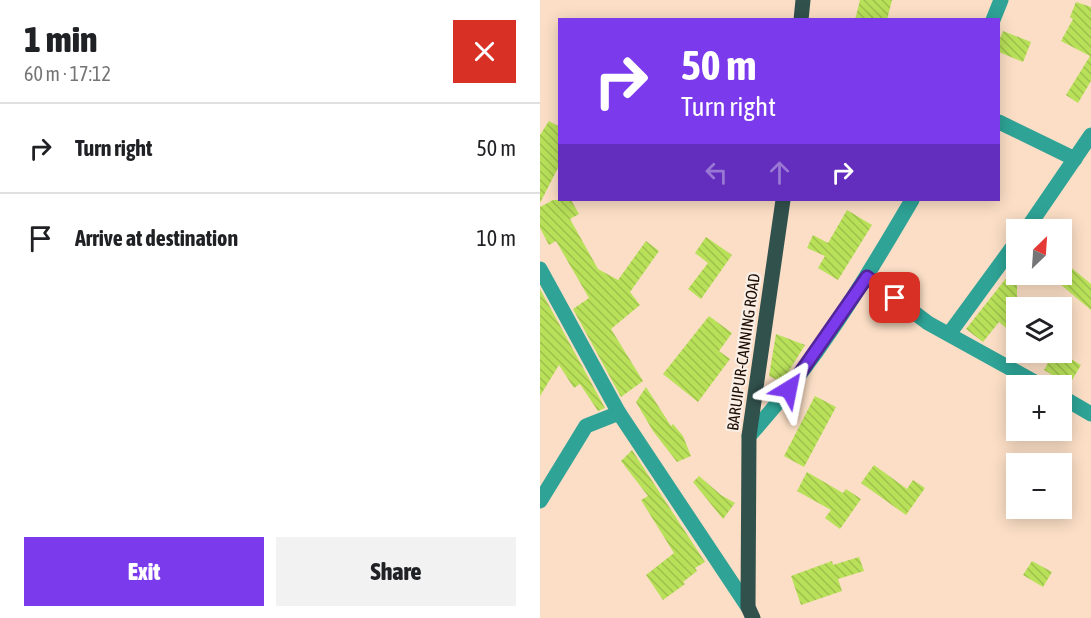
<!DOCTYPE html>
<meta charset="utf-8">
<style>
:root{--surface:#fff;--page:#f2f2f2;--text:#202124;--muted:#757577;--line:#e0e0e0;--accent:#7c3aed}
body{margin:0;font-family:"Asap Condensed",sans-serif;background:var(--page);color:var(--text);height:100vh;display:flex;flex-direction:column;font-size:22px;white-space:nowrap}
*{box-sizing:border-box;margin:0}
p{font-size:20px;color:var(--muted)}
.icon{flex:none;width:33px;height:33px;fill:none;stroke:currentColor;stroke-width:2;stroke-linecap:round;stroke-linejoin:round}
.map{position:relative;flex:1;overflow:hidden}
.side{display:flex;flex-direction:column;background:var(--surface);width:540px}
.side>*{flex:none}
.banner{position:absolute;left:18px;top:18px;width:442px;height:183px;border-radius:0px;box-shadow:0 3px 15px #0003;background:#7c3aed;color:#fff;overflow:hidden}
.needle{width:39px;rotate:25deg}
.tools{position:absolute;left:466px;top:219px;display:grid;gap:12px}
.tools a{display:grid;place-items:center;width:66px;height:66px;border-radius:0px;background:var(--surface);box-shadow:0 3px 15px #0003;font-size:30px}
.pin{position:absolute;display:grid;place-items:center;width:51px;height:51px;color:#fff;margin:-26px;border-radius:12px;box-shadow:0 3px 9px #0006}
.me{position:absolute;width:66px;margin:-33px;rotate:35deg;stroke-linejoin:round;filter:drop-shadow(0 0 4px #0008)}
.turn{display:flex;align-items:center;gap:21px;height:126px;padding:0 24px;font-size:27px}
.turn .icon{width:78px;height:78px;stroke-width:2.5}
.turn b{display:block;font-size:42px;line-height:51px}
.lanes{display:flex;align-items:center;height:57px;padding:0 24px;background:#0003;justify-content:center;gap:30px;direction:ltr}
.lanes .off{opacity:.35}
.round{display:grid;place-items:center;flex:none;width:63px;height:63px;border-radius:0px;background:var(--page)}
.head{display:flex;align-items:center;justify-content:space-between;height:102px;padding:0 24px}
h1{font-size:36px;font-weight:800;line-height:45px}
.primary-button{display:flex;gap:12px;margin-top:auto;padding:12px 24px}
.primary-button a{flex:1;height:69px;border-radius:0px;background:var(--accent);color:#fff;font-size:24px;font-weight:800;line-height:69px;text-align:center}
.primary-button a+a{background:var(--page);color:var(--text)}
ul{padding:0;list-style:none}
li{display:flex;align-items:center;gap:18px;height:90px;padding:0 24px;border-top:2px solid var(--line)}
li div{flex:1}
li b{display:block;font-size:22px}
li em{font-style:normal}
main{display:flex;flex:1;min-height:0}
.map>svg:first-child{display:block}
</style>
<main>
<section class="side">
<div class="head"><div><h1>1 min</h1><p>60 m · 17:12</p></div><a class="round" style="background:#d93025;color:#fff"><svg class="icon" aria-label="close" viewBox="0 0 24 24"><path d="M6 6l12 12M18 6L6 18"/></svg></a></div>
<ul>
<li><svg class="icon" aria-label="right" viewBox="0 0 24 24"><path d="M7 20v-9h11M14 6l5 5-5 5"/></svg><div><b>Turn right</b></div><em>50 m</em></li>
<li><svg class="icon" aria-label="arrive" viewBox="0 0 24 24"><path d="M6 21V4h12l-3 4 3 4H6"/></svg><div><b>Arrive at destination</b></div><em>10 m</em></li>
</ul>
<div class="primary-button"><a>Exit</a><a>Share</a></div>
</section>
<div class="map">
<svg width="551" height="618" viewBox="0 0 551 618">
<defs>
<pattern id="building-back-hatch" width="6" height="6" patternUnits="userSpaceOnUse" patternTransform="scale(1.5)"><rect width="6" height="6" fill="#b8e159"/><path d="M-1 5l2 2M0 0l6 6M5-1l2 2" fill="none" stroke="#9ec04c"/></pattern>
</defs>
<rect width="100%" height="100%" fill="#fbdec5"/>
<!-- building -->
<g fill="url(#building-back-hatch)">
<path d="M320,0H352L347,20H315Z"/>
<path d="M536,2L551,7V81L538,103L526,95L550,56L521,41L533,19L530,17Z"/>
<path d="M463,31L491,42L483,62L459,52V41Z"/>
<path d="M9,121L20,127V164L0,203V135Z"/>
<path d="M13,200H31L39,214L30,219L58,269L78,280L106,241L119,251L90,292L100,305L71,329L103,381L81,397L33,309L49,298L16,241L9,245L0,228V207Z"/>
<path d="M307,210L332,225L298,280L278,268L285,256L267,248L273,235L288,243Z"/>
<path d="M166,237L192,255L161,299L148,289L168,263L155,253Z"/>
<path d="M522,260L551,284V310L508,274H522Z"/>
<path d="M467,277L477,285V337L459,322L443,342L426,329Z"/>
<path d="M0,289L65,408L58,411L40,384L34,388L19,365L0,396Z"/>
<path d="M169,316L192,333L179,351L190,359L158,402L123,374Z"/>
<path d="M236,334L265,345L242,382L229,376Z"/>
<path d="M514,352H520L541,365L529,385L504,370Z"/>
<path d="M106,387L131,426L133,424L143,436L151,456L137,462L113,431L96,402Z"/>
<path d="M275,396L296,407L264,467L244,456Z"/>
<path d="M92,450L165,562L155,568L157,571L143,582L145,584L123,600L106,575L134,553L101,500L108,496L81,461Z"/>
<path d="M334,465L367,489L373,480L385,488L366,515L321,483Z"/>
<path d="M267,472L303,493L306,489L321,499L300,529L285,518L291,510L257,491Z"/>
<path d="M159,476L181,495L195,503L183,519L153,482Z"/>
<path d="M319,557L324,571L298,579L302,591L261,605L251,576L292,561L293,565Z"/>
<path d="M492,561L512,572L503,587L483,575Z"/>
</g>
<g fill="none" stroke-linecap="round" stroke-linejoin="round">
<!-- minor -->
<g stroke="#2ea396" stroke-width="15">
<path d="M453,20L461,0"/>
<path d="M459,122L535,159"/>
<path d="M486,230L551,135"/>
<path d="M0,269L79,413L208,607"/>
<path d="M327,277L388,323L502,386"/>
<path d="M409,334L477,241"/>
<path d="M522,397L551,414"/>
<path d="M209,436C274,365 324,282 372,200"/>
<path d="M0,501L46,426L79,413"/>
</g>
<!-- major -->
<g stroke="#31514d" stroke-width="15">
<path d="M261,20L263,0"/>
<path d="M213,618L208,607L209,436L243,200"/>
</g>
</g>
<g fill="none" stroke-linecap="round" stroke-linejoin="round">
<!-- route casing -->
<g stroke="#51269a" stroke-width="15">
<path id="route" d="M249,389L327,277L355,298"/>
</g>
<!-- route -->
<use href="#route" stroke="#7c3aed" stroke-width="10"/>
</g>
<g text-anchor="middle" dominant-baseline="central" stroke-width="4.5" stroke-linejoin="round" paint-order="stroke">
<!-- street labels -->
<g font-size="16" fill="#1b0b00" stroke="#f9efe7">
<text transform="translate(203 352) rotate(-82)">BARUIPUR-CANNING ROAD</text>
</g>
</g>
</svg>
<div class="tools">
<a><svg class="needle" viewBox="-14 -14 28 28"><path d="M0-13l5 13h-10z" fill="#e53935"/><path d="M0 13l5-13h-10z" fill="#757577"/></svg></a>
<a><svg class="icon" aria-label="layers" viewBox="0 0 24 24"><path d="M12 4l9 5-9 5-9-5zM3 14l9 5 9-5"/></svg></a>
<a>+</a>
<a>−</a>
</div>
<div class="pin" style="left:355px;top:298px;background:#d93025"><svg class="icon" aria-label="arrive" viewBox="0 0 24 24"><path d="M6 21V4h12l-3 4 3 4H6"/></svg></div>
<svg class="me" style="left:249px;top:389px" viewBox="-20 -20 40 40"><path d="M0-17L14 15 0 8-14 15z" fill="#7c3aed" stroke="#fff" stroke-width="4"/></svg>
<div class="banner">
<div class="turn"><svg class="icon" aria-label="right" viewBox="0 0 24 24"><path d="M7 20v-9h11M14 6l5 5-5 5"/></svg><div><b>50 m</b>Turn right</div></div>
<div class="lanes"><svg class="icon off" aria-label="left" viewBox="0 0 24 24"><path d="M17 20v-9H6M10 6l-5 5 5 5"/></svg><svg class="icon off" aria-label="ahead" viewBox="0 0 24 24"><path d="M12 20V5M6 11l6-6 6 6"/></svg><svg class="icon" aria-label="right" viewBox="0 0 24 24"><path d="M7 20v-9h11M14 6l5 5-5 5"/></svg></div>
</div>
</div>
</main>
